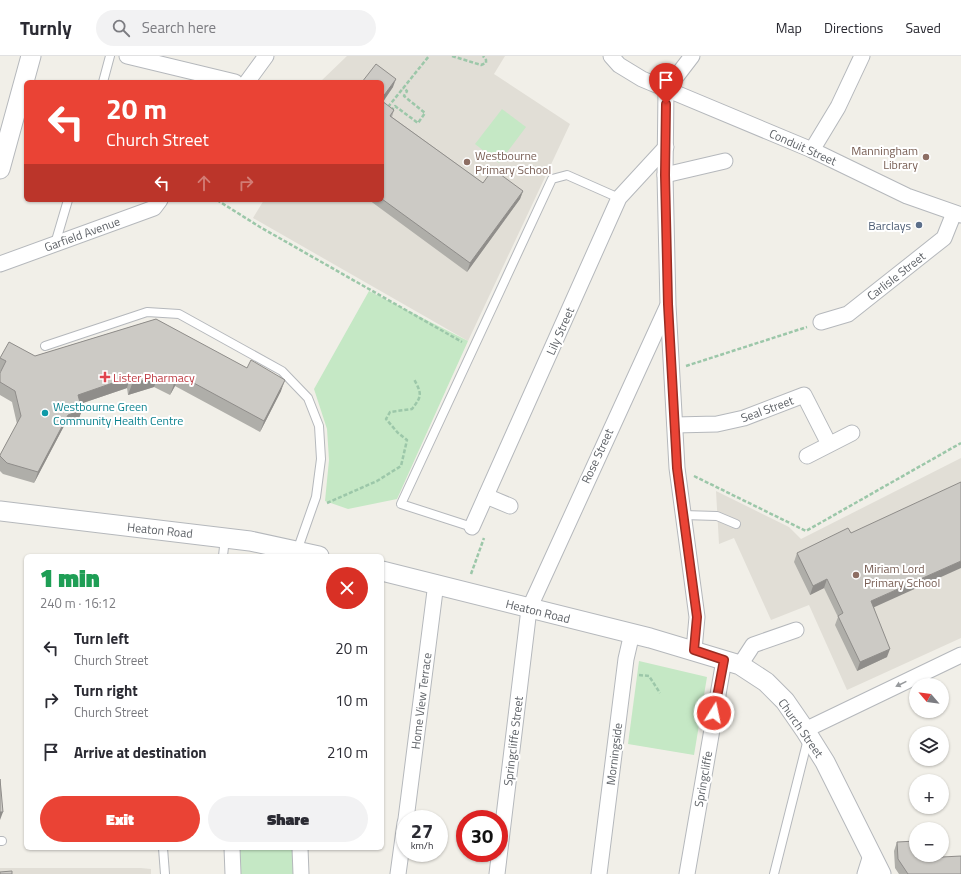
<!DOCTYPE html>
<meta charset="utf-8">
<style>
:root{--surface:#fff;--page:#f2f2f3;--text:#2b2b33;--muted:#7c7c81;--line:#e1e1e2;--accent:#ea4335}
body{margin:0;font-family:"Titillium Web",sans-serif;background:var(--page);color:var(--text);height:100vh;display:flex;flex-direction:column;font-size:15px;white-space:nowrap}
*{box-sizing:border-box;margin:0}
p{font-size:13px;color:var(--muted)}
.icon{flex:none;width:22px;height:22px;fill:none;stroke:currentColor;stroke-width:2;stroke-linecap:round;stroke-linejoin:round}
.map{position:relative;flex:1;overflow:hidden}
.side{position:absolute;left:24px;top:498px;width:360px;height:296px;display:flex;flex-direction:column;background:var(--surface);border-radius:6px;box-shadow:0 1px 3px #0004}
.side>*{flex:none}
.guide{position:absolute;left:24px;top:24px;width:360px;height:122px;border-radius:6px;box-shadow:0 1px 3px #0004;background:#ea4335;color:#fff;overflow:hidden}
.needle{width:26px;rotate:298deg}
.fabs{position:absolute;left:909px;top:622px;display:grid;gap:8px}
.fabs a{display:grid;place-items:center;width:40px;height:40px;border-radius:50%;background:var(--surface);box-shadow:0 1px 3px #0004;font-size:20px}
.speed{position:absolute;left:396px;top:754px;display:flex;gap:8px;font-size:20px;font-weight:700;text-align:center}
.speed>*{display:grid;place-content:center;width:52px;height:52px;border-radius:50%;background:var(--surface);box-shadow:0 1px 3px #0004;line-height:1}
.speed small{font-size:10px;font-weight:400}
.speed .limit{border:6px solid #d22;background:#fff;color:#111}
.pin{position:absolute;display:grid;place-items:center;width:34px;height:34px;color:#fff;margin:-41px -17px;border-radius:50% 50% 50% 0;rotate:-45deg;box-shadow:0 0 4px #0007}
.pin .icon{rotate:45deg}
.me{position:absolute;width:44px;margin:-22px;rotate:10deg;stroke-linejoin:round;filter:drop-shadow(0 0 3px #0008)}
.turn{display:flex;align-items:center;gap:14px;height:84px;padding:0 16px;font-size:18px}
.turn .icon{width:52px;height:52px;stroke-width:2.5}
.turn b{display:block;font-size:28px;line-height:34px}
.lanes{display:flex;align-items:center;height:38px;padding:0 16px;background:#0003;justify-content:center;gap:20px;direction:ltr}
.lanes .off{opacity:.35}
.round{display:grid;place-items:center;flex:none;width:42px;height:42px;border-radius:21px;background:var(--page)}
.summary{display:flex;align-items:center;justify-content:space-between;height:68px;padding:0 16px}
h1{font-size:24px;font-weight:800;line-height:30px;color:#1e9e55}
.button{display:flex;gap:8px;margin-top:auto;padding:8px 16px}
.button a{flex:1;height:46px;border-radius:24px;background:var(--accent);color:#fff;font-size:16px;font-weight:800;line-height:46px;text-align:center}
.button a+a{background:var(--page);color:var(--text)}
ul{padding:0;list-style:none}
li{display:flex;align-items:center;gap:12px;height:52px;padding:0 16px}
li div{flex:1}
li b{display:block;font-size:15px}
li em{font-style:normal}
header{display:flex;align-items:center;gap:24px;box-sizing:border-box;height:56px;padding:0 20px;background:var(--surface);border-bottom:1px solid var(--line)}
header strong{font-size:19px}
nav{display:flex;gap:22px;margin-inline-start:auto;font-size:14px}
.search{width:280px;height:36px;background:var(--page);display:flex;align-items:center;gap:10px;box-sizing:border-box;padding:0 14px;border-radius:22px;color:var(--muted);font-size:15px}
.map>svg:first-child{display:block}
</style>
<header>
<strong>Turnly</strong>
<div class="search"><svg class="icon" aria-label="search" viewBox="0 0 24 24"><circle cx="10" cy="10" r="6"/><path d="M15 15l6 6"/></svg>Search here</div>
<nav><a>Map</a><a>Directions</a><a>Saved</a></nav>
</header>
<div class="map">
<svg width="961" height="818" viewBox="0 0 961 818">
<rect width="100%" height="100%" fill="#f1efe8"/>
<!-- education -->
<g fill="#e1ded6">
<path d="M347,0H505L494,18L570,68L468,285L253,162L264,144H382V26H320Z"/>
<path d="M961,402V582L847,634L809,549L771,564L734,482L719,488L716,435L789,471L801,483Z"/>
<path d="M0,812H141L151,813V818H0Z"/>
</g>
<!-- green -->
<g fill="#c5e8c5">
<path d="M502,53L526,71L499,107L475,88Z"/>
<path d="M369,235L468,285L397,443L348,453L325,445L329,404L327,373L314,333Z"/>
<path d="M639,605L707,621L694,699L628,688Z"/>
<path d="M232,792H300L301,818H233Z"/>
</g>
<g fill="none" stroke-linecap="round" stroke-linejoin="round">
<!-- service casing -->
<g stroke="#b5b8bc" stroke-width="10">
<g id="service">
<path d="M103,26L110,0"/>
<path d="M55,188L68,144"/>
<path d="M45,290L147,256L179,258L282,315L308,342L319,370L321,403L316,441L297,495"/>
<path d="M683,459L717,460L736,468"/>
<path d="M472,471L401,448L552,123L567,119L619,142"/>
<path d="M223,500L225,482"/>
<path d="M0,785H2"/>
<path d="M163,792L165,818"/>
<path d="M774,818L808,683"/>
</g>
</g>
<!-- minor casing -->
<g stroke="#b5b8bc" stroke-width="17">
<g id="minor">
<path d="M127,0L235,26"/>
<path d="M611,0L619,9L642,23L812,94L907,140L961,159"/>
<path d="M692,0L666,34L665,119L668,249L677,412L697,561L694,594"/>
<path d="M247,26L266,0"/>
<path d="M812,94L838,51L862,0"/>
<path d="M665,119L725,105"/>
<path d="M0,208L154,152L160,144"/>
<path d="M821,266L848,258L944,182L954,157"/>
<path d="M675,369L717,368L744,362L804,339L829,388"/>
<path d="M807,400L852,377"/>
<path d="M486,440L510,450"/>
<path d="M472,471L619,142L666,91"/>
<path d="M740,609L753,589L796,574"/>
<path d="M805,674L961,599"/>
<path d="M406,763L436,527"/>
<path d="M232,792L233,818"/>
<path d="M300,792L301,818"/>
<path d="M398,818L405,767"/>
<path d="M497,818L529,553L667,251"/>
<path d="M599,818L626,603L632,577"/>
<path d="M687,818L724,604"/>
<path d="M865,818L871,799"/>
</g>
</g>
<!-- tertiary casing -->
<g stroke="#b5b8bc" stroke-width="21">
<g id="tertiary">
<path d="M0,113L31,0"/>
<path d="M0,455L250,485L319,500"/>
<path d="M382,515L650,582L740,609L766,626L785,645L805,674L825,706L881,818"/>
</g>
</g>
<!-- path -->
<g stroke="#9cc7a9" stroke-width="2.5" stroke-dasharray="4 2" stroke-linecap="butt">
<path d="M452,0L481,9L486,7V4L483,0"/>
<path d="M388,51L429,0"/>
<path d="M391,55L395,50L418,67L425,57L404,40L407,35L403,32"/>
<path d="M217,144L260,171L462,286"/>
<path d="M686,310L807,271"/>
<path d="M694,420L806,475L961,387"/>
<path d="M327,447L377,425L401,410L407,384L398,377L386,363L390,356L412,353C422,340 422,338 414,323"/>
<path d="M471,518L484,482"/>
<path d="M639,619L649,620L660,637"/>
</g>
<!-- service -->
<use href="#service" stroke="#fff" stroke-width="8"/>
<!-- minor -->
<use href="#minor" stroke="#fff" stroke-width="15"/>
<!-- tertiary -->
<use href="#tertiary" stroke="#fff" stroke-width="19"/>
</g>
<!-- wall -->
<g fill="#afaea9">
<path d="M382,26L393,31L383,46L394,54L392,61L483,127L523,135L520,143L467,216L369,144H382Z"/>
<path d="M156,263L281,335L260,376L175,330L170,339L154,331L128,339L127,332L80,348L82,354L78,365L64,370L34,427L3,418L0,415V399L17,368L12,346L0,339V317L1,315H0V302L35,300Z"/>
<path d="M797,497L874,551L887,601L857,615L835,569L838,561L824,532L810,539L794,506Z"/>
<path d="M897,786L923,802L961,818H899L895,812L894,795Z"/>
</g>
<!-- shaded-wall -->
<g fill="#8f8d8a">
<path d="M396,23L393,31L382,47V42Z"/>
<path d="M523,135L520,143L467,216L470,207Z"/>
<path d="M179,319L175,330L170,339L174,328Z"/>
<path d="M158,320L154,331L128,339L132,328Z"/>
<path d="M130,321L127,332L74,350L78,339Z"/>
<path d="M285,324L281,335L260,376L264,365Z"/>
<path d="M82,354L78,365L64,370L34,427L38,416L68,359Z"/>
<path d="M961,505V512L868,554L871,545Z"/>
<path d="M827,523L824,532L810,539L813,530Z"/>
<path d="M890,593L887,601L857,615L860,606Z"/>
<path d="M0,756H3L0,764Z"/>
</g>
<!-- building -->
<g fill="#cccac5" stroke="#8f8d8a">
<path d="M376,8L396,23L382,42V26H362Z"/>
<path d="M382,45L394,54L390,60L483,127L493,113L523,135L470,207L382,143Z"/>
<path d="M156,263L247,312L251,304L285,324L264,365L179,319L174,328L158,320L132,328L130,321L78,339L82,354L68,359L38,416L7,407L0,400V399L21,360L15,335L0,326V317L6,305L0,302L9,286L35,300Z"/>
<path d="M961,426V505L871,545L890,593L860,606L838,560L843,557L827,523L813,530L797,497L848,472L851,477Z"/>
<path d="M0,723L3,756H0Z"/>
<path d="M916,785V799H923V802L961,800V818H908L898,803L897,786Z"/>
<path d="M12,815V818H0V816Z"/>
</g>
<!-- one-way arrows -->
<defs><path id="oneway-solid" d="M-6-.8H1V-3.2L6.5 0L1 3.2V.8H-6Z"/></defs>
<use fill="#979a9d" href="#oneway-solid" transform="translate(901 628) rotate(154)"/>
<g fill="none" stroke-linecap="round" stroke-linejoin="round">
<!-- route casing -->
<g stroke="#982c22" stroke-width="10">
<path id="route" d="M666,48L665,119L668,248L677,412L697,561L694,594L724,604L714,657"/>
</g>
<!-- route -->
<use href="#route" stroke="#ea4335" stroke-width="7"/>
</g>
<!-- markers -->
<g fill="#8d6e63" stroke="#fff" stroke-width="1.5">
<circle cx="926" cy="101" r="4"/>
<circle cx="467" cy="106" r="4"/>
<circle cx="856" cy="519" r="4"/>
</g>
<circle fill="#5c6f8a" stroke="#fff" stroke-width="1.5" cx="919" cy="169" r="4"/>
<path fill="#e0444e" stroke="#fff" stroke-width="1.5" d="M103 315h4v4h4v4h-4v4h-4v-4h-4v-4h4z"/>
<circle fill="#0f9aa8" stroke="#fff" stroke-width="1.5" cx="45" cy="357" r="4"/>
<g text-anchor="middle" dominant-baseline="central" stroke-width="4" stroke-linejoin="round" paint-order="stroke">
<!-- street labels -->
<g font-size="12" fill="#5f6368" stroke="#fff">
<text transform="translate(803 91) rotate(24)">Conduit Street</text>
<text transform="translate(82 178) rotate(-20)">Garfield Avenue</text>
<text transform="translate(896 220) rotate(-38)">Carlisle Street</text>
<text transform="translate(560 275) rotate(-66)">Lily Street</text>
<text transform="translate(767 353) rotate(-20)">Seal Street</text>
<text transform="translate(597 400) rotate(-65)">Rose Street</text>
<text transform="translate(160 474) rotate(6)">Heaton Road</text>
<text transform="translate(538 555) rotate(14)">Heaton Road</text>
<text transform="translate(421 645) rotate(-83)">Home View Terrace</text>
<text transform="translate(801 672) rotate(55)">Church Street</text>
<text transform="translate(513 685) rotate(-83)">Springcliffe Street</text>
<text transform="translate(614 698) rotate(-83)">Morningside</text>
<text transform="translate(703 723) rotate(-80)">Springcliffe</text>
</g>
<!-- education labels -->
<g font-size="12" fill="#785e54" stroke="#fff" text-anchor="start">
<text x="918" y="94" text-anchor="end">Manningham<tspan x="918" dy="14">Library</tspan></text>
<text x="475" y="99">Westbourne<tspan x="475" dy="14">Primary School</tspan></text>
<text x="864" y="512">Miriam Lord<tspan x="864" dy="14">Primary School</tspan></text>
</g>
<!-- service labels -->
<g font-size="12" fill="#4e5e75" stroke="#fff" text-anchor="end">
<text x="911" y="169">Barclays</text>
</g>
<!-- health labels -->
<g font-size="12" fill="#be3a42" stroke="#fff" text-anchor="start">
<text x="113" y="321">Lister Pharmacy</text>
</g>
<!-- culture labels -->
<g font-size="12" fill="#0d838f" stroke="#fff" text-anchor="start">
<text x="53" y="350">Westbourne Green<tspan x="53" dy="14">Community Health Centre</tspan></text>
</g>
</g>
</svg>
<div class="fabs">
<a><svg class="needle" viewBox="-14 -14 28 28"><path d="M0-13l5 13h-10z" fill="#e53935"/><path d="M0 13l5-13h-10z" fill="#7c7c81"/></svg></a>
<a><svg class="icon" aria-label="layers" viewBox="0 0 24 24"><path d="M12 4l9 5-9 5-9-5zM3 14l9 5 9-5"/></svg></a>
<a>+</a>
<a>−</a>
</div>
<div class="speed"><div>27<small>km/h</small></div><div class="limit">30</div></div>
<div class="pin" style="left:666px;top:48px;background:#d93025"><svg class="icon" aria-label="arrive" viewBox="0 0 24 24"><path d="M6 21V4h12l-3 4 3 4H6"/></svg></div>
<svg class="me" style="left:714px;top:657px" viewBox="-20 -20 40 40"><circle r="17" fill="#ea4335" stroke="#fff" stroke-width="3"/><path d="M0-11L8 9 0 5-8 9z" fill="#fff"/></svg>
<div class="guide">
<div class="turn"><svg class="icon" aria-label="left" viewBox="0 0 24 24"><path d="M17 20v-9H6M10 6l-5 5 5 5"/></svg><div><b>20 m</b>Church Street</div></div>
<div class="lanes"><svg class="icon" aria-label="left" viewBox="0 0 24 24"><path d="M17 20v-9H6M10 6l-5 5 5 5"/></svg><svg class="icon off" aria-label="ahead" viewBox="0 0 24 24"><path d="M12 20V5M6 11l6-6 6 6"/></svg><svg class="icon off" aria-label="right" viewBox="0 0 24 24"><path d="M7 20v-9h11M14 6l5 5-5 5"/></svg></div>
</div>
<section class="side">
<div class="summary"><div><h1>1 min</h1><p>240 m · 16:12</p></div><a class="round" style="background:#d93025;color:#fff"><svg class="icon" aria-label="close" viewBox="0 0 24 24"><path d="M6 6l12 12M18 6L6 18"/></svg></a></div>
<ul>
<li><svg class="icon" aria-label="left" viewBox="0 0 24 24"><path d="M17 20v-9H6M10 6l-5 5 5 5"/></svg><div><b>Turn left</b><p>Church Street</p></div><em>20 m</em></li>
<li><svg class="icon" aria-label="right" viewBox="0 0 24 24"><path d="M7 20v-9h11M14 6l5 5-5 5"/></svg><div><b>Turn right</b><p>Church Street</p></div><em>10 m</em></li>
<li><svg class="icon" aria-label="arrive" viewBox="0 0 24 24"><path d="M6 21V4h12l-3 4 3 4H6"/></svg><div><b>Arrive at destination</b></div><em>210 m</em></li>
</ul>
<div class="button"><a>Exit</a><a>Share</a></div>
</section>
</div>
